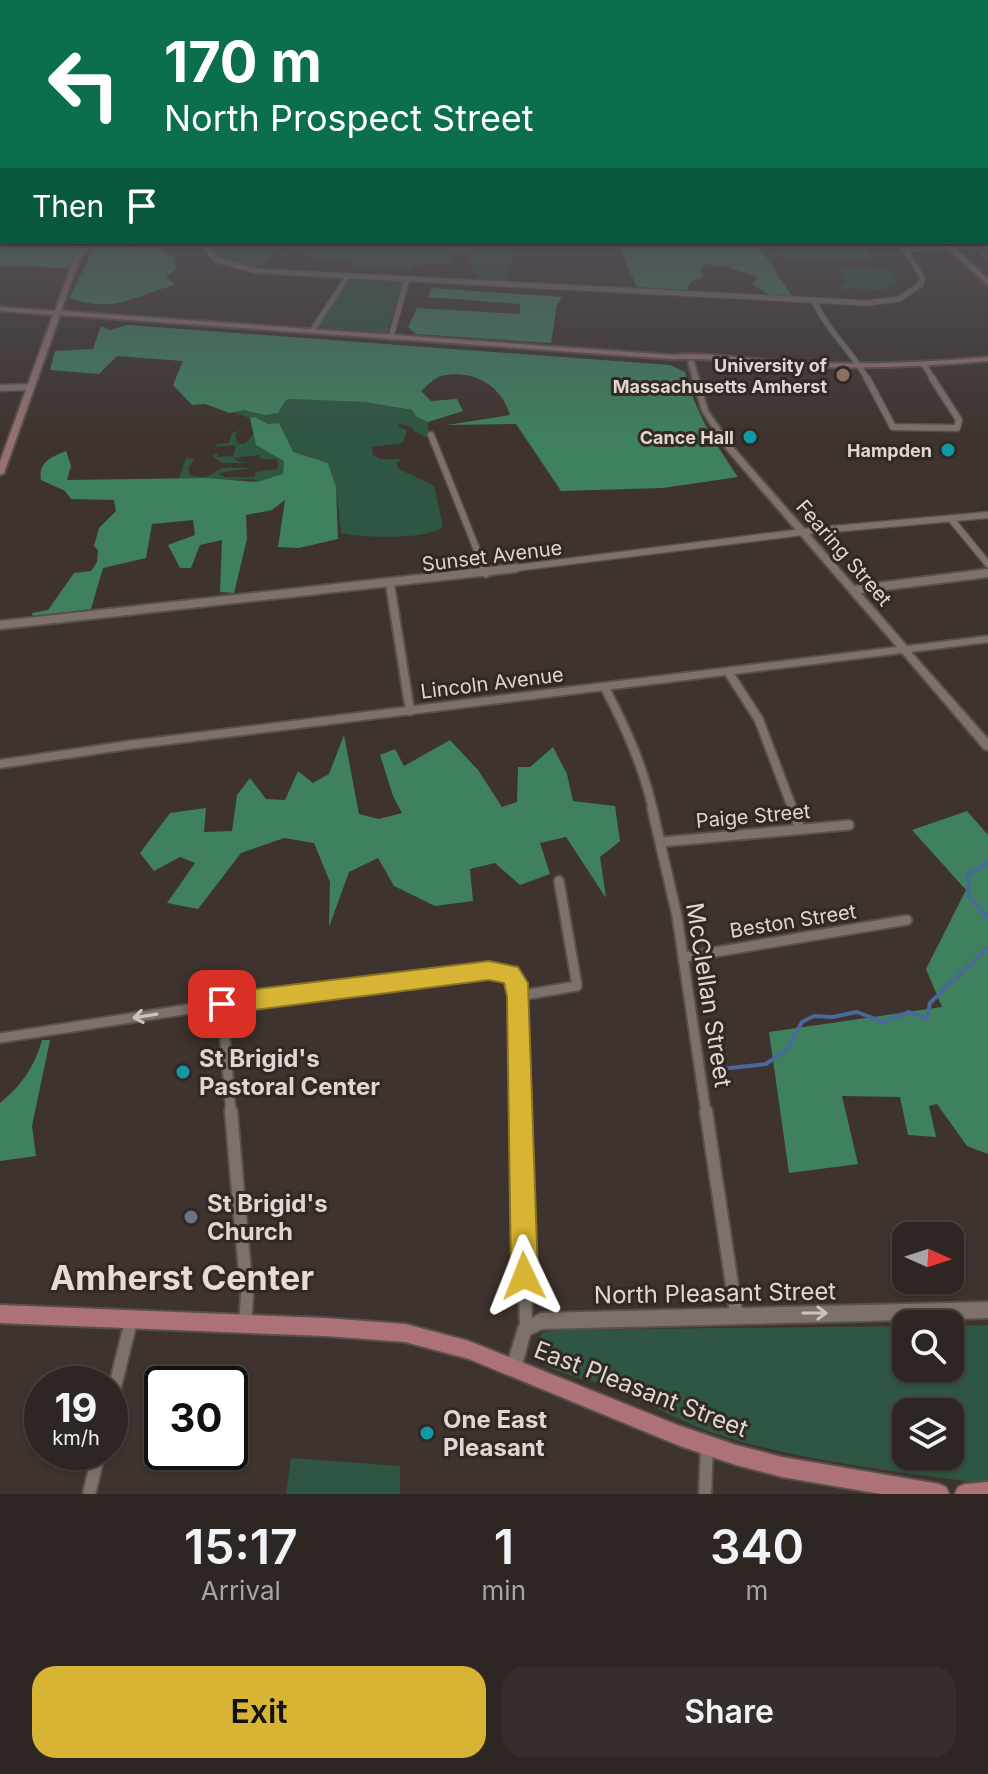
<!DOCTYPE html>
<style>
:root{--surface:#2e2622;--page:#362e2a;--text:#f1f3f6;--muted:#a7a5a5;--line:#494340;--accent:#d8b434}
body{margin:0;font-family:Inter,sans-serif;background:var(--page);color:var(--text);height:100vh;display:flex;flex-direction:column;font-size:30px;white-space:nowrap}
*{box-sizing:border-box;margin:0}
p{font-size:26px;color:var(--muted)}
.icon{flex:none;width:44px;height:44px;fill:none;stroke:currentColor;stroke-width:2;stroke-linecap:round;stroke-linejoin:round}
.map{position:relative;height:1494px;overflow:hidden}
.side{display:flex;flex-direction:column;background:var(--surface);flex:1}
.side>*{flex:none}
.guide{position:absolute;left:0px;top:0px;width:988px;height:244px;box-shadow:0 2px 6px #0004,0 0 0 2px var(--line);background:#0b6e4f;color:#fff;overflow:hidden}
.needle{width:52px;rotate:93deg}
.fabs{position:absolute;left:892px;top:1222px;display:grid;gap:16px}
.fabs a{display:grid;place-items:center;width:72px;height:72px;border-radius:16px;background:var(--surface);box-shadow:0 2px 6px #0004,0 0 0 2px var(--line);font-size:40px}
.speed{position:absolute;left:24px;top:1366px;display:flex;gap:16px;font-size:40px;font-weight:700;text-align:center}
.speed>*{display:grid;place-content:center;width:104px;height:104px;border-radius:50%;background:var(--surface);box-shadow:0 2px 6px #0004,0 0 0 2px var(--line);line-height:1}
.speed small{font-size:20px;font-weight:400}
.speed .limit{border:4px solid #111;border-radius:12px;background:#fff;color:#111}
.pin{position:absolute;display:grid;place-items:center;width:68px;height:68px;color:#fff;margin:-34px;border-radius:16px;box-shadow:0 4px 12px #0006}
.me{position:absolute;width:88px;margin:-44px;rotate:358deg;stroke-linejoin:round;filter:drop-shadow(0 0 6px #0008)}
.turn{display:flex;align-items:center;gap:28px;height:168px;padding:0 32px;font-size:36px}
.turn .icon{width:104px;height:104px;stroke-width:2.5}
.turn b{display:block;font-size:56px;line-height:68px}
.then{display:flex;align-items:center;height:76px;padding:0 32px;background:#0003;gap:16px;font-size:30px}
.eta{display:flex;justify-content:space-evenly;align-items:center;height:136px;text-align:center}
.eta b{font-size:48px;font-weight:600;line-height:56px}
.button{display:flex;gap:16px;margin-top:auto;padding:16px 32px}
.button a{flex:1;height:92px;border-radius:24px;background:var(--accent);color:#111;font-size:32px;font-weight:600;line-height:92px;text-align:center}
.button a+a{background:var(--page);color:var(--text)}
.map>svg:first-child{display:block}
</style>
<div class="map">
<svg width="988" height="1494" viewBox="0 0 988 1494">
<rect width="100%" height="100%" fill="#3e332e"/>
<!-- green -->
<g fill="#2f5642" fill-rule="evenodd">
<path d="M206,242H281L260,269C240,265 211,265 206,242Z"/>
<path d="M295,242H517L506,281L480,279L472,270L469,252H451V263L414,266L412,271L351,268L352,263L307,256L308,252L290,249Z"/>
<path d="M775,242H863L872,260L780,258Z"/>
<path d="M843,268L886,269L895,275L897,283L882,290L849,288V291H842L840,285L846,284L840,270Z"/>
<path d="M354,278L403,282L387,333L318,327L348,281Z"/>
<path d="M295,399L364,402L415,411L417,417L428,422V438L414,431L412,427L399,424L398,427L407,430L403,443L372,447L373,455L380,459H401L396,463L399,469L434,486L443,527C426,540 363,538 341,533L336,487L328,463L292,452L279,423L268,424L235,413C247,406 262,416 275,414L285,401Z"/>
<path d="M240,430L235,435L238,444H245L254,434L255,443L284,461L283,475L257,482L253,479L212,481L179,478L186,458L195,459L188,468L190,475C205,480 211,475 222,468H253L218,473L224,477H254L256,472L278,469L277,459H260V455L233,458L239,462L254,463H222L213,457V454H218L217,457L233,456L236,445L215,447L218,444L229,443L232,433Z"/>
<path d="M988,1325V1484C899,1472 805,1462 719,1435C679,1422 646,1401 608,1386C589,1378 514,1371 542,1333L556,1330L906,1326V1368H950V1326ZM906,1412H950V1456H906Z"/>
<path d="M291,1458L400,1466V1494H286Z"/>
</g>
<!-- forest -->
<g fill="#3f805f">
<path d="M0,229L2,242H84L67,268L0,266Z"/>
<path d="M623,242H756L792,296L769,295L752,284L758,278L730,268L704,264L700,271L703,277L691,282L687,290L637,287L620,250Z"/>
<path d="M95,245L160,248L175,258L176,269L166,277L175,285C132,296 116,314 69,298Z"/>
<path d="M432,288L562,297L557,305L551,343L416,334L408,327L417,308L520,314V304L428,297Z"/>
<path d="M128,325L670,365L685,372C695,412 715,443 738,477L663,488L561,491L516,424L447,425L510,415C501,385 473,369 441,376C434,378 427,386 421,391L431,401L457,399L463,411L428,422L417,417L412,410L364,402L290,399L285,401L278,413L266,415L244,410L230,413L205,404L192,405L173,385L183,361L117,356L99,374L50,370L55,351L93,349L101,326L110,330Z"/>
<path d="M255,417L268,424L279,423L293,452L328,463L336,487L338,539L299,548L278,547L285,500L272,510L246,515L247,539L234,593L220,592L222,540L200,545L191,568H180L168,545L195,535L193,520L152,524L146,558L103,568L91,609L33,617L32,613L48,610L74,573L91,571L97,562L98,550L94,546L99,528L116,511L114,500L71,499L65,491L41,480C38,462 51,457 66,451L71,466L67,480L205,478L257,482L283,474L284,461L256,445L250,418Z"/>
<path d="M344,735L359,814L379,819L402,813L393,796L380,755L395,749L404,766L450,740L478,770L502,807L517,802L518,767H530L553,747L567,774L573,801L615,806L620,841L600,857L606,898L566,837L540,843L550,874L520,885L495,863L470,869L473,901L435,906L394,886L378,858L349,872L329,927L330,882L314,843L284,838L241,853L198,909L167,903L195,863L180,857L154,871L140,853L170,813L206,808L204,832L232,831L237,795L250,778L266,799L285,800L298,771L313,783L329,774Z"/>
<path d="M967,811L988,835V1154L967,1146L937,1104L929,1106L936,1137L908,1135L900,1097L842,1096L858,1164L789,1173L769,1032L942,1007L926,969L966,890L912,830Z"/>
<path d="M42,1040H50L32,1126L36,1156L0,1161V1103C21,1086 35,1066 42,1040Z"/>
</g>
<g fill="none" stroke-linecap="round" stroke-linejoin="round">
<!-- stream-far1 -->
<path stroke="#476a99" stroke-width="2" d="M980,252L988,260"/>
<!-- stream -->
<g stroke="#476a99" stroke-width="4">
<path d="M988,862L968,875L969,897L988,918"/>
<path d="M721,1069L766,1064L787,1049L802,1022L814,1016L833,1017L857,1012L883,1022L909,1012L927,1019L930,1003L988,947"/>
</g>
<!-- minor-far4 casing -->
<g stroke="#58504b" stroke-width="7">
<g id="minor-far4">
<path d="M202,242L216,260L256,271L867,303L899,299L921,284L922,277L900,242"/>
<path d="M904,249L988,246"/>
<path d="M814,301C828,332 852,351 868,380"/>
<path d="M312,331L348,276"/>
<path d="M391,337L407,279"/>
<path d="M924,365L934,380"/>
</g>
</g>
<!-- minor-far3 casing -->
<g stroke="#58504b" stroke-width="9">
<g id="minor-far3">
<path d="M867,378L893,427L957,428L959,420L932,378"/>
<path d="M0,388L30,387"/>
<path d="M431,435L485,570"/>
<path d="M951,519L988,564"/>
<path d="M500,570L811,531L988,515"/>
</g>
</g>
<!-- minor-far2 casing -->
<g stroke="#58504b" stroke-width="12">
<g id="minor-far2">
<path d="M484,568L486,573"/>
<path d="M390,584L410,711"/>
<path d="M853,590L988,573"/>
<path d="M0,625L516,568"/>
<path d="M729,673L759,720L793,810"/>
<path d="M605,688C626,728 643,766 653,810"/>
</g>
</g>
<!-- minor-far1 casing -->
<g stroke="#58504b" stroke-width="13">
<g id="minor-far1">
<path d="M652,808L677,916L706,1113"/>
<path d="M792,808L800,829"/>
<path d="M661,842L849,825"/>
<path d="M685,957L907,920"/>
<path d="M518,996L577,986L559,881"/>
<path d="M222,1004L231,1113"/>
<path d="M0,1038L222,1004L489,971L510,974L517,983L521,1113"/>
</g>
</g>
<!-- minor casing -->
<g stroke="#58504b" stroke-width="16">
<g id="minor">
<path d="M231,1111L247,1296L245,1325"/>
<path d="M521,1111L526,1327"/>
<path d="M706,1111L737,1318"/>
<path d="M110,1407L131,1321"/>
<path d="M89,1494L99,1452"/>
<path d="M705,1494L707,1447"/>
</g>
</g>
<!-- tertiary casing -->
<g stroke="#58504b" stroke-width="4">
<g id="tertiary">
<path d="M691,360L694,362L708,411L733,447L907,646L988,636V642L911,652L988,739V750L984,749L902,653L129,749L0,768V760L129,741L897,647L727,450L702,411L688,362Z"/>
<path d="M988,1302V1318L542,1329L530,1335L520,1373L514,1375L508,1373L506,1367L519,1325L541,1313Z"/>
</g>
</g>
<!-- secondary casing -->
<g stroke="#58504b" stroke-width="4">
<path id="secondary" d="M85,242H91L78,263L61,311L672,355C712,352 750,360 790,362C856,365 922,363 988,357V361C922,367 856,369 790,366C750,364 712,357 672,359L60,315L4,473L0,475V462L53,315L0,311V307L55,311L72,263Z"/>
</g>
<!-- primary casing -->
<g stroke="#58504b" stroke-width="4">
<g id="primary">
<path d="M941,242H948L988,279V285Z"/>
<path d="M0,1305L325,1318L405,1324L469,1341L680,1426L736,1445L782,1457L939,1484L946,1487L949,1494H881L782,1477L736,1465L680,1446L469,1359L405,1342L325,1336L0,1323Z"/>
<path d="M988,1482V1494H955L958,1487L965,1484Z"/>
</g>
</g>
<!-- minor-far4 -->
<use href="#minor-far4" stroke="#7e716c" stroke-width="5"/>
<!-- minor-far3 -->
<use href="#minor-far3" stroke="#7e716c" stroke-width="6"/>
<!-- minor-far2 -->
<use href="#minor-far2" stroke="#7e716c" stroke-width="8"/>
<!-- minor-far1 -->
<use href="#minor-far1" stroke="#7e716c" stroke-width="9"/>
<!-- minor -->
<use href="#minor" stroke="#7e716c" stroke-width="12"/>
<!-- tertiary -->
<use href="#tertiary" fill="#7e716c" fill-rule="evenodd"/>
<!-- secondary -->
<use href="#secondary" fill="#957172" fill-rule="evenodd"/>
<!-- primary -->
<use href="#primary" fill="#ac7278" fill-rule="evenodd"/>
</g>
<!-- one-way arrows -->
<defs><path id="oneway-shaft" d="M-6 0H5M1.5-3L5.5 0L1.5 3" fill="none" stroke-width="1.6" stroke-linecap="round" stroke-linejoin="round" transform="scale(2)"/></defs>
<g stroke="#cbc3be">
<use href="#oneway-shaft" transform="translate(145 1016) rotate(171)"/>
<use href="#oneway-shaft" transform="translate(815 1313)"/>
</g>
<!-- sky -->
<linearGradient id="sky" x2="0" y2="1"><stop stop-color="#221c19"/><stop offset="0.52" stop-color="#525057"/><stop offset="1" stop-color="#525057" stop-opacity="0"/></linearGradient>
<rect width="988" height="438" fill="url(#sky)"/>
<!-- route -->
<path fill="#d8b434" stroke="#8c7522" stroke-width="2" d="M489,961L518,967L528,983L538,1276L534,1285L524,1289L515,1285L511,1276L507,996L504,983L489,980L222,1014L214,1011L211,1004L214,997L222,993Z"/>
<!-- markers -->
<circle fill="#8d6e63" stroke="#332924" stroke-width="3" cx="843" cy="375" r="8"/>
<g fill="#0f9aa8" stroke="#332924" stroke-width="3">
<circle cx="750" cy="437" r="8"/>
<circle cx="948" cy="450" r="8"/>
<circle cx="183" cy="1072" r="8"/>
<circle cx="427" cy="1433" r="8"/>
</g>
<circle fill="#6b7280" stroke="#332924" stroke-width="3" cx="191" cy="1217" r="8"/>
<g text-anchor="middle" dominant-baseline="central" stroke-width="6" stroke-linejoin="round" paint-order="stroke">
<!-- far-poi labels -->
<g font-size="18" font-weight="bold" fill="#ded7d3" stroke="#332924" text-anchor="end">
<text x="827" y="365">University of<tspan x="827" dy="21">Massachusetts Amherst</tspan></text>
<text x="734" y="437">Cance Hall</text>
<text x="932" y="450">Hampden</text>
</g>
<!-- street labels -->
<g font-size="20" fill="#ded7d3" stroke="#332924">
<text transform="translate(844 553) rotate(49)">Fearing Street</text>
<text transform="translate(492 556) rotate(-7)">Sunset Avenue</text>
<text transform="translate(492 683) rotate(-7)">Lincoln Avenue</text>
<text transform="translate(753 816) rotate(-5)">Paige Street</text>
<text transform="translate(793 921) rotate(-9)">Beston Street</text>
</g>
<!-- near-street labels -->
<g font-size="24" fill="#ded7d3" stroke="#332924">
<text transform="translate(709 995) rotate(81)">McClellan Street</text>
<text transform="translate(715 1293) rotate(-1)">North Pleasant Street</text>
<text transform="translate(641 1389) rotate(21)">East Pleasant Street</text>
</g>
<!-- near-poi labels -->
<g font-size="24" font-weight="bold" fill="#ded7d3" stroke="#332924" text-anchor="start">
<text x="199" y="1058">St Brigid's<tspan x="199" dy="28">Pastoral Center</tspan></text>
<text x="207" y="1203">St Brigid's<tspan x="207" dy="28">Church</tspan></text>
<text x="443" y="1419">One East<tspan x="443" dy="28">Pleasant</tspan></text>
</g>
<!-- near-district labels -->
<g font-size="34" font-weight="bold" fill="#e8dad4" stroke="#332924">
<text x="182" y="1277">Amherst Center</text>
</g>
</g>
</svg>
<div class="fabs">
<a><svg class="needle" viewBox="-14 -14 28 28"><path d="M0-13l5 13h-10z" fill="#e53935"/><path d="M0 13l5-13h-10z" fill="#a7a5a5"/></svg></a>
<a><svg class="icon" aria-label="search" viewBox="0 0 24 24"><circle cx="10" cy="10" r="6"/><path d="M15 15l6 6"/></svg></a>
<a><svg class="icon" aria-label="layers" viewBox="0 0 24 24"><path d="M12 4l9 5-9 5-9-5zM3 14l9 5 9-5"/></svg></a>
</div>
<div class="speed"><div>19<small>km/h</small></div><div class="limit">30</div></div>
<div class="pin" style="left:222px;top:1004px;background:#d93025"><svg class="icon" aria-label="arrive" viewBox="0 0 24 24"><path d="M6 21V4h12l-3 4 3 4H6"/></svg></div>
<svg class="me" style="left:524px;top:1276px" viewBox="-20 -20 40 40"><path d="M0-17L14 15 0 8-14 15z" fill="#d8b434" stroke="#fff" stroke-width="4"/></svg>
<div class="guide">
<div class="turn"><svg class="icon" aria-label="left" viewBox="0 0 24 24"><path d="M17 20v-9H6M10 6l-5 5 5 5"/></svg><div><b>170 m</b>North Prospect Street</div></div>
<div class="then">Then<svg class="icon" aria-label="arrive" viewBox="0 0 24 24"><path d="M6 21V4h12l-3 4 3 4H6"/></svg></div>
</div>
</div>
<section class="side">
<div class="eta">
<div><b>15:17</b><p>Arrival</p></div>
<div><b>1</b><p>min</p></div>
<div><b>340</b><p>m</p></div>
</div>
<div class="button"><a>Exit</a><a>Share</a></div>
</section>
